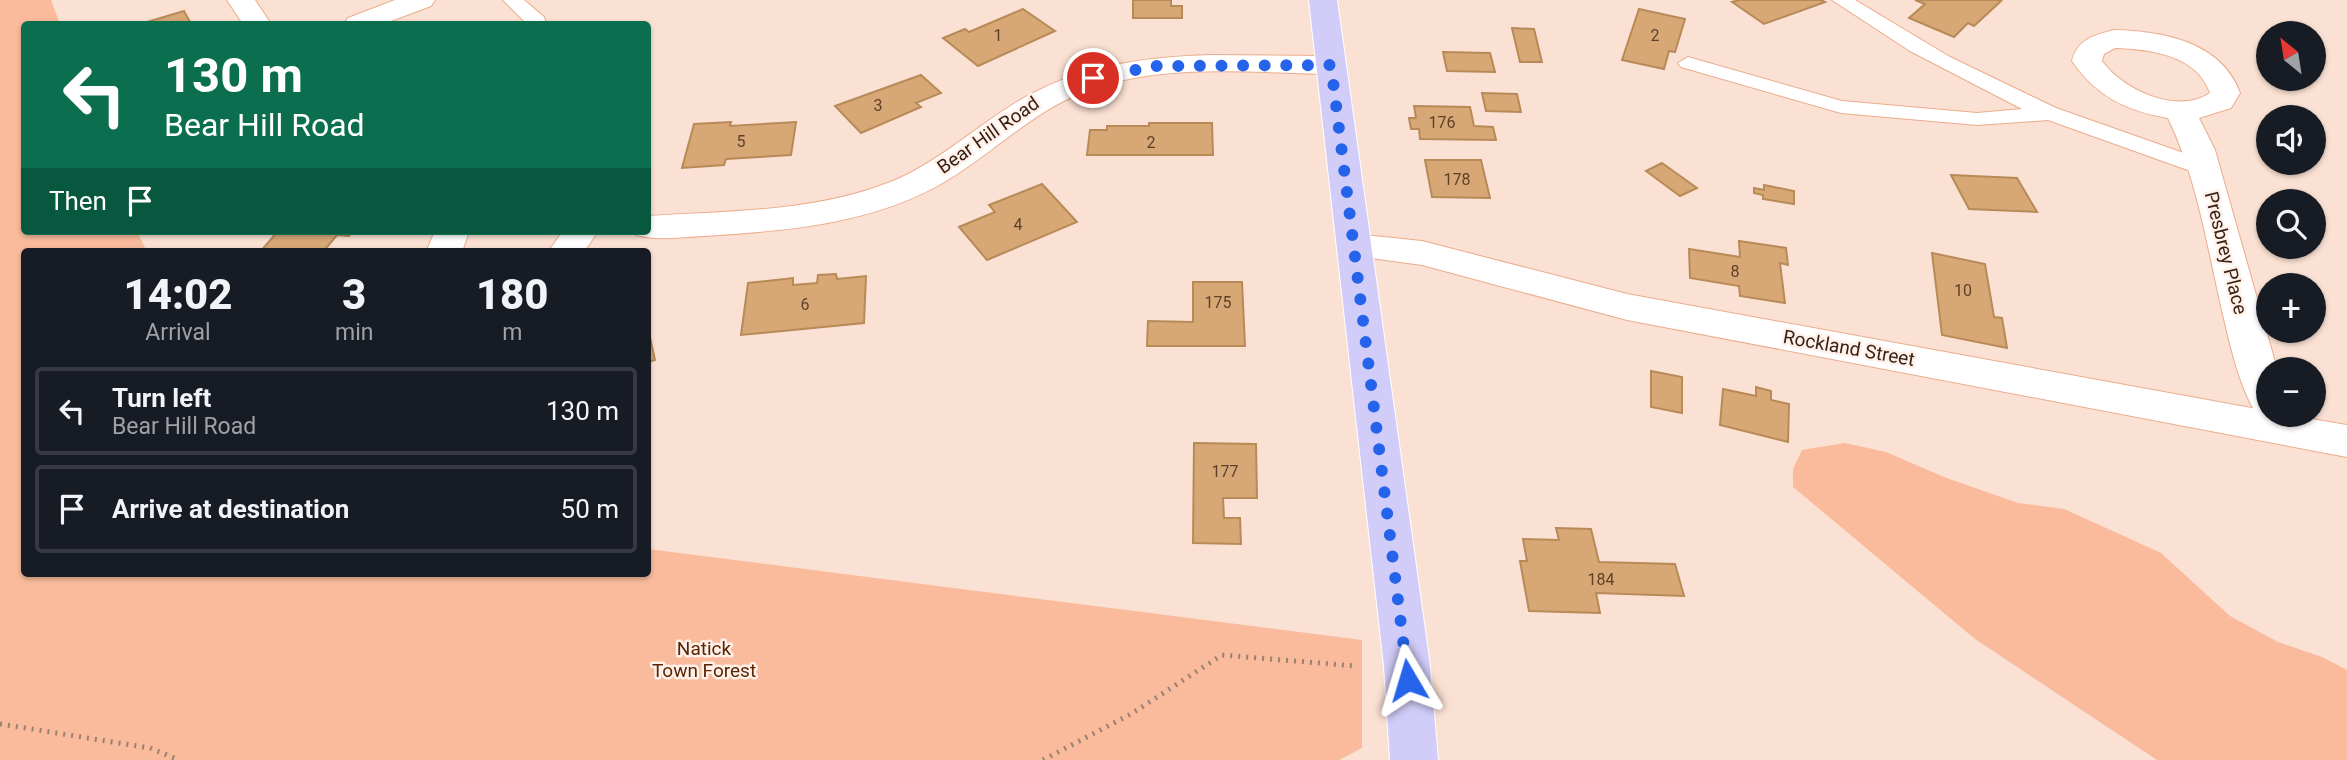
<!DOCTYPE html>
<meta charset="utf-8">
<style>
:root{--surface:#171b24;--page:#20242c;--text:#f1f3f6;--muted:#9ea1a6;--line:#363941}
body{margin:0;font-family:Roboto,sans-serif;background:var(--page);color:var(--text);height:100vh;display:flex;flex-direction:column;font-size:26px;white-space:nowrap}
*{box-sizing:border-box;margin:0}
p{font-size:23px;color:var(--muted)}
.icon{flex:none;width:38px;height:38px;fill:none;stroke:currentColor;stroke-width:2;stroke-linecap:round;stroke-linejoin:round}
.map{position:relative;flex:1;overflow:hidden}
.panel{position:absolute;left:21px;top:248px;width:630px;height:329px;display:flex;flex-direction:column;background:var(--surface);border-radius:7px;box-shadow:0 2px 5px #0004}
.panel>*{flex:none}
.banner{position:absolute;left:21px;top:21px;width:630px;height:214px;border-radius:7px;box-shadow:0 2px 5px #0004;background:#0b6e4f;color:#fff;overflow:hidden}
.needle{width:46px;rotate:330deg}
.buttons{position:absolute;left:2256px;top:21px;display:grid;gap:14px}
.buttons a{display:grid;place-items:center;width:70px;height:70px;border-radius:50%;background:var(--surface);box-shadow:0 2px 5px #0004;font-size:35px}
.pin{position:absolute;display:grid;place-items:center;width:60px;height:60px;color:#fff;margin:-30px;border:4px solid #fff;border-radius:50%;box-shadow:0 2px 7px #0007}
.me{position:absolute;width:77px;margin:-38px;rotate:353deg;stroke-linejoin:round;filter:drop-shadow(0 0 5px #0008)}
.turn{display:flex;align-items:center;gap:24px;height:147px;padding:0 28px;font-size:32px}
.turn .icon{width:91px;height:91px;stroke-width:2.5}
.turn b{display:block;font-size:49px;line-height:60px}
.then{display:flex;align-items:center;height:66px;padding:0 28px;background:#0003;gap:14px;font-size:26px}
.eta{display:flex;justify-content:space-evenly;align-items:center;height:119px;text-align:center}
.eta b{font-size:42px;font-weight:800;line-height:49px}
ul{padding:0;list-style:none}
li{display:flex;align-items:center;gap:21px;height:88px;margin:0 14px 10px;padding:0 14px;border:4px solid var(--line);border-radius:7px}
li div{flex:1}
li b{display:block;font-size:26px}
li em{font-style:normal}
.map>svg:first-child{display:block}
</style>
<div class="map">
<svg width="2347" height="760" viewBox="0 0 2347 760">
<rect width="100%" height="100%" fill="#fbe1d3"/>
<!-- green -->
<g fill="#f9bb9c">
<path d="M0,0H51L60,24H24V231H137L147,252H24V574H648V549L1362,640V748L1339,760H0Z"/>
<path d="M1845,443L1886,452L1944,477L2018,503L2064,509L2115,532L2161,553L2230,616L2278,642L2322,657L2347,670V760H2157L1975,639L1793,487V469L1802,450Z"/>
</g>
<!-- building -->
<g fill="#d7a876" stroke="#b78a58" stroke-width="2">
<path d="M1133,0H1171V6H1182V18H1133Z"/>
<path d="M1739,0H1821L1825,2L1764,24L1732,2Z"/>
<path d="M1915,0H1997L2001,1L1974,26L1968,23L1954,37L1909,18L1925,4Z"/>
<path d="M1023,9L1055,31L978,66L943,38L965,29L969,32Z"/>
<path d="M1639,9L1685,19L1675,52L1669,51L1664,69L1622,60Z"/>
<path d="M184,11L191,24L147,22Z"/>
<path d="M1512,28L1534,29L1542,62H1520Z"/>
<path d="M1443,52L1490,53L1495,72L1447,71Z"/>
<path d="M921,75L941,93L916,103L921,107L861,133L835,106Z"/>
<path d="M1482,93L1517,94L1521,112L1486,111Z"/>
<path d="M1414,106L1470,107L1474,126L1493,127L1496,140L1420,139L1419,129H1411L1409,118H1416Z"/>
<path d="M731,122L730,126L796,122L791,155L726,159L724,165L682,168L694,124Z"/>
<path d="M1149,123H1212L1213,155H1087L1090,130H1107V126H1149Z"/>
<path d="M1425,160H1481L1490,198L1432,197Z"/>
<path d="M1662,163L1697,188L1680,196L1646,171Z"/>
<path d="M1951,175L2017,178L2037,212L1969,209Z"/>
<path d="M1042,184L1077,222L987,260L959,227L995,212L989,205Z"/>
<path d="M1764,185L1794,191V204L1763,199V195L1754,193V188L1764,190Z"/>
<path d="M278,231H353L349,236L337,235L323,252H260Z"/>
<path d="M1739,241L1786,248L1788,265L1780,263L1785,303L1740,296L1739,286L1690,278L1689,249L1740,257Z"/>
<path d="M1932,253L1985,264L1994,317L2002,318L2007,348L1942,335Z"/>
<path d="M836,274L837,279L866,276L864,323L741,335L748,283L793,278V285L817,283L818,275Z"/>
<path d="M1193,282H1242L1245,346H1147L1148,321L1193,322Z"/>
<path d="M648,328L655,360L648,362Z"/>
<path d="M1651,371L1682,377V413L1651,407Z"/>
<path d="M1756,387L1771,391V400L1789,404L1788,442L1720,425L1723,389L1756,396Z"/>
<path d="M1194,443L1256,444L1257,498H1223L1224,518H1240L1241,544L1193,543Z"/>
<path d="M1556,528L1591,529L1599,562L1675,564L1684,596L1596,593L1600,613L1529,611L1520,561H1527L1523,539L1559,540Z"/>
</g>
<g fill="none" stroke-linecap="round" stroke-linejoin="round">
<!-- service casing -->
<g stroke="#ebac8c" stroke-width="2">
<g id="service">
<path d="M503,0H524L544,17L546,24H527Z"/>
<path d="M1832,0H1855L1950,57L2056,108L2212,163L2215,168L2212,173H2196L2048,120L1977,125L1841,113L1681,67L1678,63L1688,57L1842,101L1977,113L2022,109L1910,51Z"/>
</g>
</g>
<!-- minor casing -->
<g stroke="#ebac8c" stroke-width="2">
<g id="minor">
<path d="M227,0H255L271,24H243Z"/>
<path d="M395,0H435L431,6L383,24H344L348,18Z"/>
<path d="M2114,30C2162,31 2222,42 2240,93L2231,108L2199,118L2215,150L2277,369H2268V415L2254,410C2239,383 2231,349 2224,319C2208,252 2198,180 2168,118C2126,111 2096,96 2072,61C2077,39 2095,35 2114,30ZM2115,48C2150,49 2197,55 2210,93C2177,115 2123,90 2102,61L2104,54Z"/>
<path d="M1211,55L1331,56L1342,59L1346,65L1342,71L1331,74C1257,73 1176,64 1104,85C1042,102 999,149 946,181C874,224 786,231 704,236C682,237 658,241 636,235L633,231H648V216C730,211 816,212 893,181C936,163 971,131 1009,107C1070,67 1140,57 1211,55Z"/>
<path d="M435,231H469L462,252H426Z"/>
<path d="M563,231H598L584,252H548Z"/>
</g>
</g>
<!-- tertiary casing -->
<g stroke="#ebac8c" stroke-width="2">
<path id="tertiary" d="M1354,234L1422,241L1627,294L2268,411V415H2288L2347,425V457L1627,320L1422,265L1342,254L1337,246L1342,238Z"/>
</g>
<!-- primary casing -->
<g stroke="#fff" stroke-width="2">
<path id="primary" d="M1309,0H1337L1430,666L1438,760H1390L1384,666Z"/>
</g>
<!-- path -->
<g stroke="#9b8174" stroke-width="5" stroke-dasharray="2 6" stroke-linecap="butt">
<path d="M0,724L150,748L179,760"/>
<path d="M1043,760L1131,714L1222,655L1355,666"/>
</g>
<!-- service -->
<use href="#service" fill="#fff" fill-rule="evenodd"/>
<!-- minor -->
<use href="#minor" fill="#fff" fill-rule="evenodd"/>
<!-- tertiary -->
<use href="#tertiary" fill="#fff" fill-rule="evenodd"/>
<!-- primary -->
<use href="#primary" fill="#d1ccf8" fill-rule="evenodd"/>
</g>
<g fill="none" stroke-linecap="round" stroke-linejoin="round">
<!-- route -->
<path stroke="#2563eb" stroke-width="12" stroke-dasharray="0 21.6" d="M1093,78L1157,66L1331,65L1408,680"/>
</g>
<g text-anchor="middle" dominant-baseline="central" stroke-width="5" stroke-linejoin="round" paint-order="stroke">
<!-- number labels -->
<g font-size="16" fill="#5f412b">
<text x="998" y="35">1</text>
<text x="1655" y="35">2</text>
<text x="878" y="105">3</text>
<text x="1442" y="122">176</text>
<text x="741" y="141">5</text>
<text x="1151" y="142">2</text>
<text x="1457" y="179">178</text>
<text x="1018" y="224">4</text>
<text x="1735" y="271">8</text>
<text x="1963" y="290">10</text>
<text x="1218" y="302">175</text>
<text x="805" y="304">6</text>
<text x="1225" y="471">177</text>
<text x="1601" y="579">184</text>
</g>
<!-- street labels -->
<g font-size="19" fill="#371f12" stroke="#fff1ea">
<text transform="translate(988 135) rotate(-35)">Bear Hill Road</text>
<text transform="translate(2226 253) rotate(76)">Presbrey Place</text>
<text transform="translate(1849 348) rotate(10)">Rockland Street</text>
</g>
<!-- park labels -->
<g font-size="19" fill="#5a2501" stroke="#fff1ea">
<text x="704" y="648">Natick<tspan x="704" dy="22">Town Forest</tspan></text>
</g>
</g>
</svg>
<div class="buttons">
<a><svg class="needle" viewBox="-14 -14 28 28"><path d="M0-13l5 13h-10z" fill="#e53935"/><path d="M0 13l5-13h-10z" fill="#9ea1a6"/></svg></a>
<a><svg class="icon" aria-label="sound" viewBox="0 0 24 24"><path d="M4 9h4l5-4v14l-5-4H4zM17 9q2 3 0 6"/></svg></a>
<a><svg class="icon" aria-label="search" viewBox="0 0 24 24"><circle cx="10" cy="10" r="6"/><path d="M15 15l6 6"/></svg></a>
<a>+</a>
<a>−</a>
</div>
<div class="pin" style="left:1093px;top:78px;background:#d93025"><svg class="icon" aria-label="arrive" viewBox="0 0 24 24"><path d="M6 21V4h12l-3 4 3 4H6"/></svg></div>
<svg class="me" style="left:1408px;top:680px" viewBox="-20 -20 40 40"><path d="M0-17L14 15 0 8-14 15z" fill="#2563eb" stroke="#fff" stroke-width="4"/></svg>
<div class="banner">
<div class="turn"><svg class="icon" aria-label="left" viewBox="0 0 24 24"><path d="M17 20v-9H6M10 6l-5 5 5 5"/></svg><div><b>130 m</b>Bear Hill Road</div></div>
<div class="then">Then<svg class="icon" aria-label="arrive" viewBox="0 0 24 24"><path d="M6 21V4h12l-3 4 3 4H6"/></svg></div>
</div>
<section class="panel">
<div class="eta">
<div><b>14:02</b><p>Arrival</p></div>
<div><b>3</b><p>min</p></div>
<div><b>180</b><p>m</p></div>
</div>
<ul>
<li><svg class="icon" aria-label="left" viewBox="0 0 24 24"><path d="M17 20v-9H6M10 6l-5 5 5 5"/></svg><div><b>Turn left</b><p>Bear Hill Road</p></div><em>130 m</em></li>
<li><svg class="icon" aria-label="arrive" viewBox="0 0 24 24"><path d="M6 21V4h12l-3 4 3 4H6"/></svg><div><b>Arrive at destination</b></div><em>50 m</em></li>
</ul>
</section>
</div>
